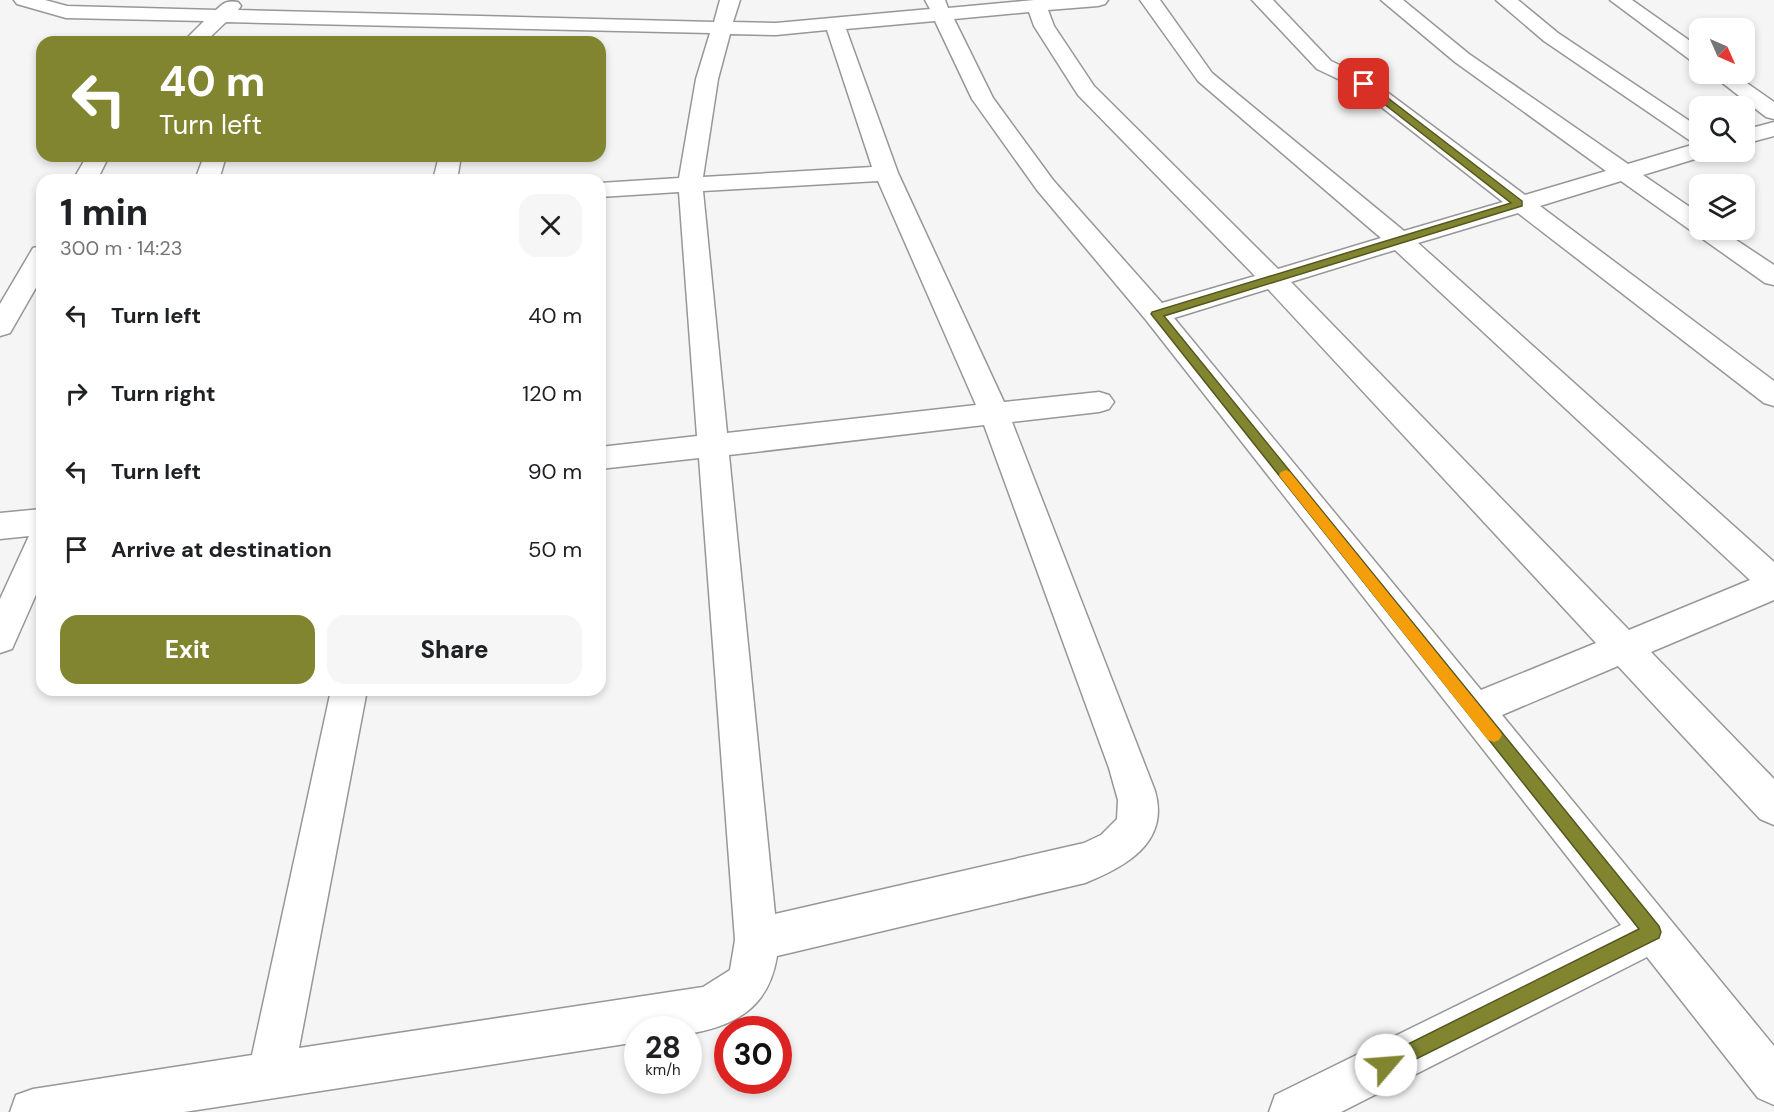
<!DOCTYPE html>
<meta charset="utf-8">
<style>
:root{--surface:#fff;--page:#f6f6f6;--text:#202124;--muted:#757577;--accent:#818530}
body{margin:0;font-family:"DM Sans",sans-serif;background:var(--page);color:var(--text);height:100vh;display:flex;flex-direction:column;font-size:22px;white-space:nowrap}
*{box-sizing:border-box;margin:0}
p{font-size:20px;color:var(--muted)}
.icon{flex:none;width:33px;height:33px;fill:none;stroke:currentColor;stroke-width:2;stroke-linecap:round;stroke-linejoin:round}
.map{position:relative;flex:1;overflow:hidden}
.details{position:absolute;left:36px;top:174px;width:570px;height:522px;display:flex;flex-direction:column;background:var(--surface);border-radius:18px;box-shadow:0 3px 9px #0003}
.details>*{flex:none}
.banner{position:absolute;left:36px;top:36px;width:570px;height:126px;border-radius:18px;box-shadow:0 3px 9px #0003;background:#818530;color:#fff;overflow:hidden}
.needle{width:39px;rotate:135deg}
.controls{position:absolute;left:1689px;top:18px;display:grid;gap:12px}
.controls a{display:grid;place-items:center;width:66px;height:66px;border-radius:12px;background:var(--surface);box-shadow:0 3px 9px #0003;font-size:30px}
.speed{position:absolute;left:624px;top:1016px;display:flex;gap:12px;font-size:30px;font-weight:700;text-align:center}
.speed>*{display:grid;place-content:center;width:78px;height:78px;border-radius:50%;background:var(--surface);box-shadow:0 3px 9px #0003;line-height:1}
.speed small{font-size:15px;font-weight:400}
.speed .limit{border:9px solid #d22;background:#fff;color:#111}
.pin{position:absolute;display:grid;place-items:center;width:51px;height:51px;color:#fff;margin:-26px;border-radius:12px;box-shadow:0 3px 9px #0006}
.me{position:absolute;width:66px;margin:-33px;rotate:63deg;stroke-linejoin:round;filter:drop-shadow(0 0 4px #0008)}
.turn{display:flex;align-items:center;gap:21px;height:126px;padding:0 24px;font-size:27px}
.turn .icon{width:78px;height:78px;stroke-width:2.5}
.turn b{display:block;font-size:42px;line-height:51px}
.round{display:grid;place-items:center;flex:none;width:63px;height:63px;border-radius:18px;background:var(--page)}
.headline{display:flex;align-items:center;justify-content:space-between;height:102px;padding:0 24px}
h1{font-size:36px;font-weight:800;line-height:45px}
.cta{display:flex;gap:12px;margin-top:auto;padding:12px 24px}
.cta a{flex:1;height:69px;border-radius:18px;background:var(--accent);color:#fff;font-size:24px;font-weight:800;line-height:69px;text-align:center}
.cta a+a{background:var(--page);color:var(--text)}
ul{padding:0;list-style:none}
li{display:flex;align-items:center;gap:18px;height:78px;padding:0 24px}
li div{flex:1}
li b{display:block;font-size:22px}
li em{font-style:normal}
.map>svg:first-child{display:block}
</style>
<div class="map">
<svg width="1774" height="1112" viewBox="0 0 1774 1112">
<rect width="100%" height="100%" fill="#f5f5f6"/>
<g fill="none" stroke-linecap="round" stroke-linejoin="round">
<!-- street casing -->
<g stroke="#979798" stroke-width="3">
<g id="street">
<path d="M14,0H45L67,6L216,10C223,3 227,0 238,2L241,6L238,10L714,22L720,0H740L733,22L776,23L930,9L925,0H945L948,8L1034,0H1108L1105,4L1098,6L1048,10L1054,26L1094,86L1278,269L1381,238L1198,81L1140,0H1160L1212,73L1404,231L1503,202L1357,88L1317,69L1252,0H1273L1331,61L1371,80L1525,195L1606,171L1455,62L1381,0H1403L1469,54L1628,164L1695,144L1544,41L1496,0H1518L1558,33L1700,128V152H1710L1708,155L1643,175L1700,214V230H1721L1774,265V285L1765,283L1621,181L1540,206L1774,381V406L1764,403L1518,213L1418,243L1774,562V600L1651,652L1774,779V825L1760,819L1618,666L1502,715L1774,1046V1105L1758,1098L1647,957L1341,1112H1269L1275,1095L1621,925L1146,320L1037,190L972,99L935,21L846,29L898,173L1004,402L1099,392L1109,395L1114,402L1109,409L1099,412L1012,422L1155,791C1170,843 1125,867 1085,883L777,956C769,1007 736,1026 688,1034V1029H638V1042L184,1112H10L16,1095L33,1089L252,1055L331,690H367L299,1048L703,987L730,970L735,940L699,458L600,469V447L697,436L679,192L600,197V183L679,178L696,79L710,33L226,22L205,42H183L204,21L66,18L17,4ZM1029,12L1034,26L1078,95L1255,276L1162,303L1053,180L993,98L954,19ZM827,30L872,167L703,177L718,79L730,34L776,35ZM878,181L976,405L727,433L703,191ZM1395,250L1750,580L1629,630L1291,282ZM1268,289L1596,643L1481,690L1174,318ZM984,425L1109,768L1118,800L1117,819L1101,835L1084,843L775,914L729,455Z"/>
<path d="M1610,0H1632L1700,48V64L1693,62Z"/>
<path d="M1711,74H1734L1774,102V119L1766,117Z"/>
<path d="M1774,122V136L1744,144V130Z"/>
<path d="M87,156H109L97,180H73Z"/>
<path d="M204,156H226L219,180H195Z"/>
<path d="M439,156H461L457,180H433Z"/>
<path d="M42,246V277L10,333L0,336V304L33,248Z"/>
<path d="M42,509V581L12,649L0,653V599L29,536L0,539V513Z"/>
</g>
</g>
<!-- street -->
<use href="#street" fill="#fff" fill-rule="evenodd"/>
</g>
<!-- route -->
<path fill="#818530" stroke="#54561f" stroke-width="1.5" d="M1361,82H1367L1522,201V206L1164,316L1659,926L1661,932L1659,938L1386,1074L1380,1072L1377,1065L1380,1058L1639,929L1151,314L1152,312L1511,203L1361,86Z"/>
<!-- slow -->
<path fill="#f59e0b" d="M1286,470L1290,472L1499,730L1502,735L1499,740L1494,742L1488,740L1281,478L1279,475L1281,472Z"/>
</svg>
<div class="controls">
<a><svg class="needle" viewBox="-14 -14 28 28"><path d="M0-13l5 13h-10z" fill="#e53935"/><path d="M0 13l5-13h-10z" fill="#757577"/></svg></a>
<a><svg class="icon" aria-label="search" viewBox="0 0 24 24"><circle cx="10" cy="10" r="6"/><path d="M15 15l6 6"/></svg></a>
<a><svg class="icon" aria-label="layers" viewBox="0 0 24 24"><path d="M12 4l9 5-9 5-9-5zM3 14l9 5 9-5"/></svg></a>
</div>
<div class="speed"><div>28<small>km/h</small></div><div class="limit">30</div></div>
<div class="pin" style="left:1364px;top:84px;background:#d93025"><svg class="icon" aria-label="arrive" viewBox="0 0 24 24"><path d="M6 21V4h12l-3 4 3 4H6"/></svg></div>
<svg class="me" style="left:1386px;top:1065px" viewBox="-20 -20 40 40"><circle r="19" fill="#fff"/><path d="M0-13L10 11 0 6-10 11z" fill="#818530"/></svg>
<div class="banner">
<div class="turn"><svg class="icon" aria-label="left" viewBox="0 0 24 24"><path d="M17 20v-9H6M10 6l-5 5 5 5"/></svg><div><b>40 m</b>Turn left</div></div>
</div>
<section class="details">
<div class="headline"><div><h1>1 min</h1><p>300 m · 14:23</p></div><a class="round"><svg class="icon" aria-label="close" viewBox="0 0 24 24"><path d="M6 6l12 12M18 6L6 18"/></svg></a></div>
<ul>
<li><svg class="icon" aria-label="left" viewBox="0 0 24 24"><path d="M17 20v-9H6M10 6l-5 5 5 5"/></svg><div><b>Turn left</b></div><em>40 m</em></li>
<li><svg class="icon" aria-label="right" viewBox="0 0 24 24"><path d="M7 20v-9h11M14 6l5 5-5 5"/></svg><div><b>Turn right</b></div><em>120 m</em></li>
<li><svg class="icon" aria-label="left" viewBox="0 0 24 24"><path d="M17 20v-9H6M10 6l-5 5 5 5"/></svg><div><b>Turn left</b></div><em>90 m</em></li>
<li><svg class="icon" aria-label="arrive" viewBox="0 0 24 24"><path d="M6 21V4h12l-3 4 3 4H6"/></svg><div><b>Arrive at destination</b></div><em>50 m</em></li>
</ul>
<div class="cta"><a>Exit</a><a>Share</a></div>
</section>
</div>
